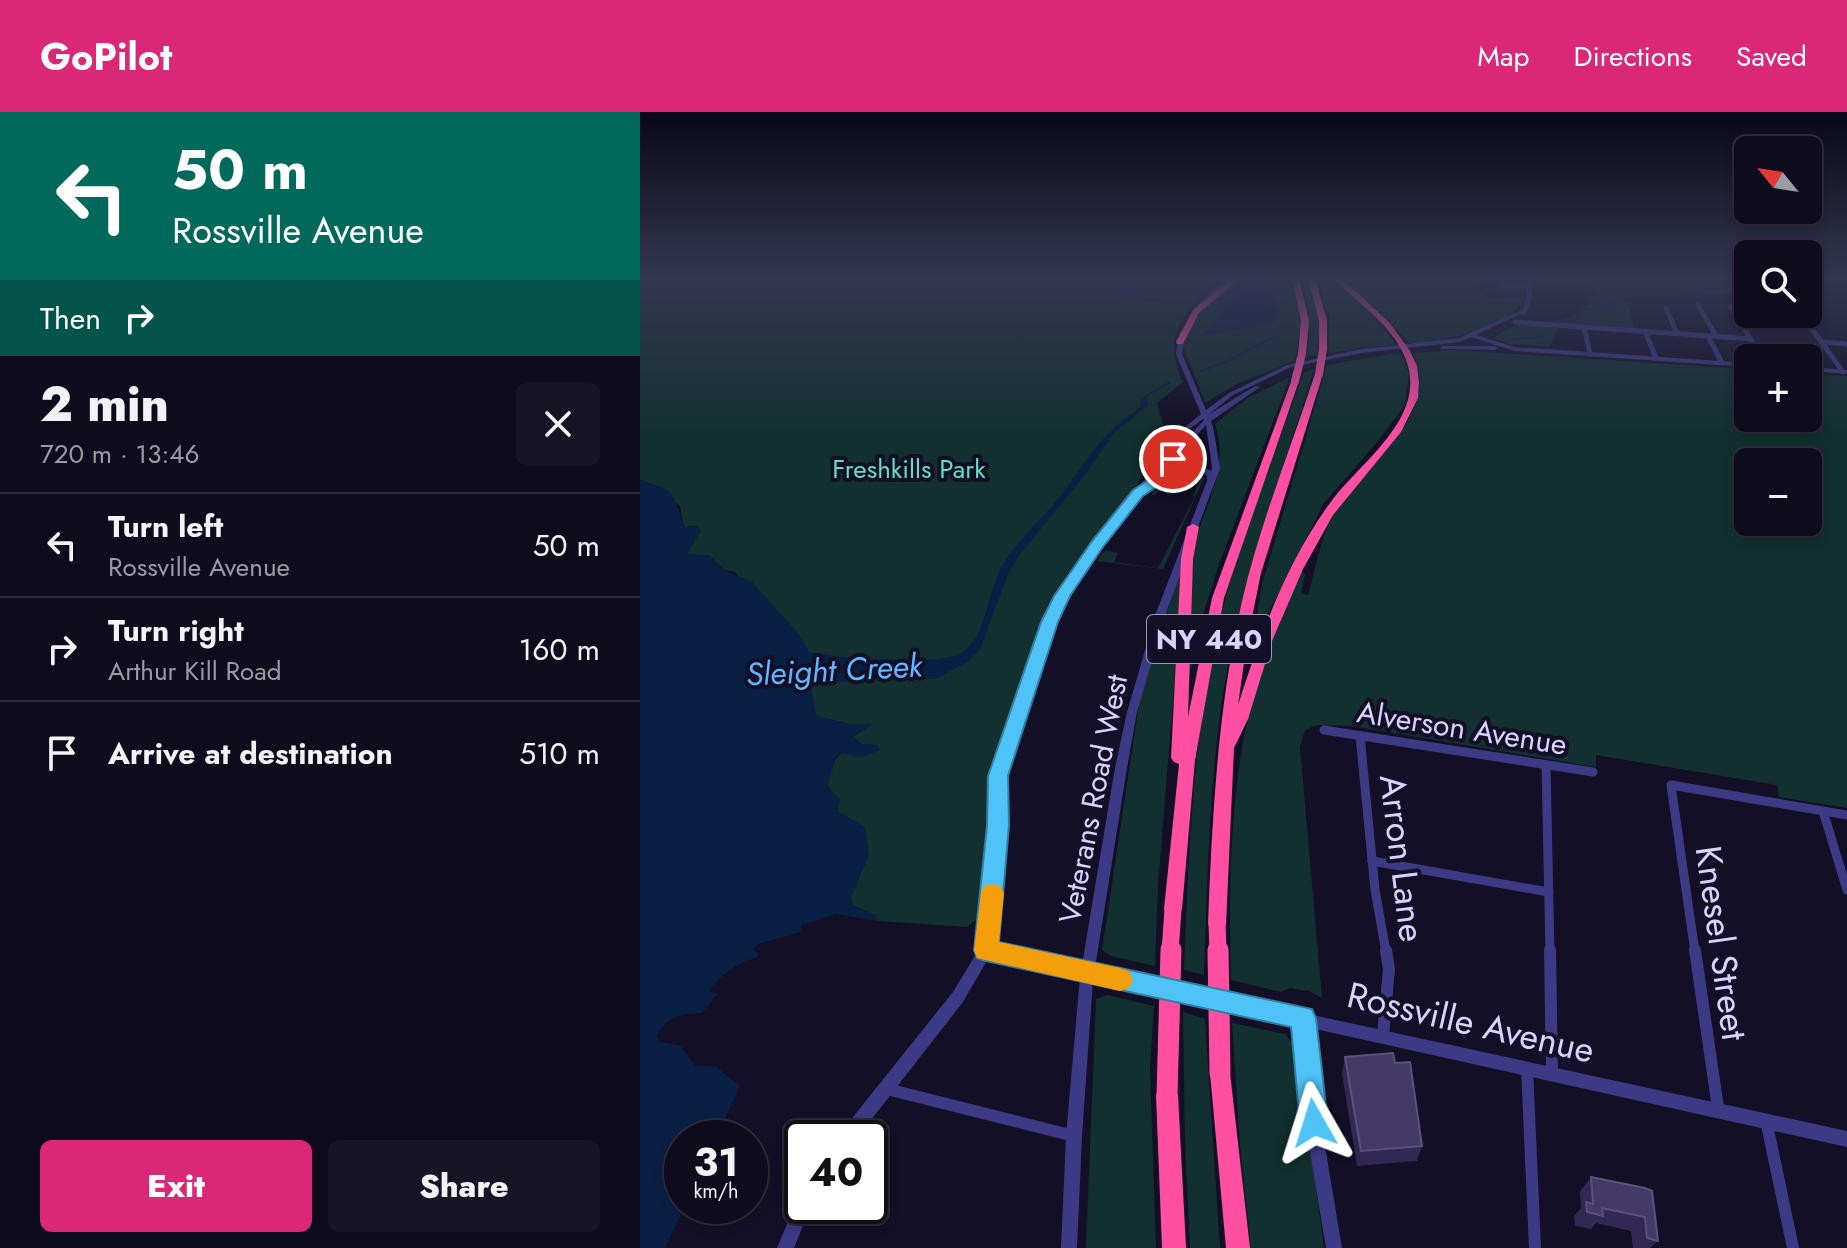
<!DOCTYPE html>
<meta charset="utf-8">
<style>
:root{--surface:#0e0b1c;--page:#171425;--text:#f1f3f6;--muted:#9b9ba3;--line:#2e2b3b;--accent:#db2777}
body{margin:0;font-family:Jost,sans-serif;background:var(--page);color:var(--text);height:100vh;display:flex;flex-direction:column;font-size:30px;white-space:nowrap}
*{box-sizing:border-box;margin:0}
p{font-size:26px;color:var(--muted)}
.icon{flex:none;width:44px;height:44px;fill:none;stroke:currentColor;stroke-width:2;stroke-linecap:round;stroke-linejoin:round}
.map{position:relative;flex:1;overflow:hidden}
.side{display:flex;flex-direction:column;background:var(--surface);width:640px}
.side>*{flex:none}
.guide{background:#00695c;color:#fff;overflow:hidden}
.needle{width:52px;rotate:300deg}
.controls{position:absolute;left:1094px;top:24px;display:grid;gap:16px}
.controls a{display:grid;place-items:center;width:88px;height:88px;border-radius:12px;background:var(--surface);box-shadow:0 4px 12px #0003,0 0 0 2px var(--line);font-size:40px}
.speed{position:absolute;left:24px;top:1008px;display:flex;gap:16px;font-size:40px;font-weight:700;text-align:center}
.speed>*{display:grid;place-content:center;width:104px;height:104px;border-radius:50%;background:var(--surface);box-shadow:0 4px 12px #0003,0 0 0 2px var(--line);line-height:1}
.speed small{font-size:20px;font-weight:400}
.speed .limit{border:4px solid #111;border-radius:12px;background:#fff;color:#111}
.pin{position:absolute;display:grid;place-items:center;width:68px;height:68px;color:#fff;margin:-34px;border:4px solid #fff;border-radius:50%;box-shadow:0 2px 8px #0007}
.me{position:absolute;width:88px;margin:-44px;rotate:354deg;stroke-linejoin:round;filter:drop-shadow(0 0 6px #0008)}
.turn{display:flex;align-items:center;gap:28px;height:168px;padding:0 40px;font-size:36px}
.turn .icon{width:104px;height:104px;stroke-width:2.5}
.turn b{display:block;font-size:56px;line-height:68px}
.then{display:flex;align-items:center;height:76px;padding:0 40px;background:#0003;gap:16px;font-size:30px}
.round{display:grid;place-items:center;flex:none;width:84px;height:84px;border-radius:12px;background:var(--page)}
.head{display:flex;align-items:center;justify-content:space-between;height:136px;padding:0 40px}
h1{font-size:48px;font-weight:800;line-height:60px}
.button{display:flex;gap:16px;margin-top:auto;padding:16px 40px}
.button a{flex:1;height:92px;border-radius:12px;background:var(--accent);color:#fff;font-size:32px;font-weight:800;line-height:92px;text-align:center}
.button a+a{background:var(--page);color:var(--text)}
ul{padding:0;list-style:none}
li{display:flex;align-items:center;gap:24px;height:104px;padding:0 40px;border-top:2px solid var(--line)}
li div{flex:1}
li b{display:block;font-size:30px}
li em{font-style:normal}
header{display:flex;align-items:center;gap:48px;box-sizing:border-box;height:112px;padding:0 40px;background:var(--accent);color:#fff}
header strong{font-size:38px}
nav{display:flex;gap:44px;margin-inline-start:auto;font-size:28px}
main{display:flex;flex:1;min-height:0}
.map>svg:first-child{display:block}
</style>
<header>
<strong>GoPilot</strong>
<nav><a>Map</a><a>Directions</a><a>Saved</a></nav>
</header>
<main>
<section class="side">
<div class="guide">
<div class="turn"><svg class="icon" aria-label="left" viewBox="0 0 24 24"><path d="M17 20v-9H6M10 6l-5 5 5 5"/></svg><div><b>50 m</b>Rossville Avenue</div></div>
<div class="then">Then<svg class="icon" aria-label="right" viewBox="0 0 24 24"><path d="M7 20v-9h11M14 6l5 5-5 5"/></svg></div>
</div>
<div class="head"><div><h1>2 min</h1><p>720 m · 13:46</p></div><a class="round"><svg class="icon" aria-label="close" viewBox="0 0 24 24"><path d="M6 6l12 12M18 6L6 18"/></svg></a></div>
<ul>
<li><svg class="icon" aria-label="left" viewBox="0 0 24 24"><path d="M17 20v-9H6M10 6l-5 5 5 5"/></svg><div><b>Turn left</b><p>Rossville Avenue</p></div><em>50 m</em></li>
<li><svg class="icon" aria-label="right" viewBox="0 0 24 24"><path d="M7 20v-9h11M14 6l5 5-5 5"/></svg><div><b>Turn right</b><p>Arthur Kill Road</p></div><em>160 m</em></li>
<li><svg class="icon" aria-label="arrive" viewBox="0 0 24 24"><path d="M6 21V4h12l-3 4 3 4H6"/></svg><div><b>Arrive at destination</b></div><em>510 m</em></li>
</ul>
<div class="button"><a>Exit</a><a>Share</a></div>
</section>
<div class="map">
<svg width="1207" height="1136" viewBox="0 0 1207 1136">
<rect width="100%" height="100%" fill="#130f26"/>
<!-- green -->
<g fill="#12302f" fill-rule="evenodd">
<path d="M0,166H580C547,201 519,218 543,270L517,291L528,332L427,463L407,495L349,657L341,804L327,815L239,809L235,803L213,793L210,786L229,743L197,699L200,689L187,673L196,646L203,641L222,645L237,633L221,632L213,625L231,612H209L176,604L167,556L95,460L84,458L69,443H47L57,414L44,415L40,394L18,374L0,368Z"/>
<path d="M599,166H650L661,212L655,249L599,271L565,291L543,234C554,203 574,186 599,166Z"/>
<path d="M659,166H668L680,210L677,243L667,245C671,216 670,193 659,166Z"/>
<path d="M677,166H693L728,199L756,232L689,241V204Z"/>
<path d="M699,166H823L848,187L885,186C867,218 803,229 769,231L749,208Z"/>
<path d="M891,166H962L997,173L1108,166V182L981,185L989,196L994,216L908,210L929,206L950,192L945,184L957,183L950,174L898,172Z"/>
<path d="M878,212L917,215L910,235L869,232L852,226Z"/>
<path d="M814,238L1108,257V306H1168V262L1207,264V696L1139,685L1137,673L956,643V655L711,614L677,613L665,618L660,635L682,886L669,879L650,876L641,880L591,868C588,758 590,642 627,536C636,510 650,484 661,458L665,463L661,481L668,483C675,459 680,429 691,407C717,352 804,309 773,241ZM1108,350H1168V410H1108Z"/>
<path d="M752,242L762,243L769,262L765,293L739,328L684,391L611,536L622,472L687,253Z"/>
<path d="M674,257C646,352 609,445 590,542C569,647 568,756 564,863L544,858C549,733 553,607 586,485C606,408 637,335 664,261Z"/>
<path d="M650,265L578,455L562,506L545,584C547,539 547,493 552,448C558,400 592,362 575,312L609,285Z"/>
<path d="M551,357L561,360L564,366L523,457L457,449L465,438L478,441L474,450L518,456L555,385L553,384L561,365C544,350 526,370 515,383H511L534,360Z"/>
<path d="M539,463L543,464L518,773L515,854L471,844L462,838L501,579Z"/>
<path d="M468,883L514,894L510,956L516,1136H446L456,887Z"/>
<path d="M543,900L565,907L580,1136H550L545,1032Z"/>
<path d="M592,911L645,922L651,930H657L684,1136H611L600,1032Z"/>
</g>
<!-- water -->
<g fill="#0a1f44">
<path d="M616,171H624C632,181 641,199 634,210L562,224L594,185Z"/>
<path d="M530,269L531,271L507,284L508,293L474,321L441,368L381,441L369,460L340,537L328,550L295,567L257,565L177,572L171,576L176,604L209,612H233L213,625L221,632L237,633L240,638L222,645L204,641L196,645L187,673L200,689L197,699L225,715L229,743L210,786L213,793L235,803L239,809L196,802L162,813L160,820L118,832L113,837L119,842L117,846C101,848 78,865 69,879L77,882L62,901C42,902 25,904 17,924L20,930L40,933L54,953L76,955L100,974L76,1026H42V1094H45L25,1136H0V368C39,380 32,380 44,415L57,414L61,418L47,442L69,443L84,458L111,469L158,521L169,540C199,546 304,556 324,539C348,520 347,481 361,456C374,432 395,414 412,394C433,370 449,339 473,317C482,308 492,302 501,294L500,287Z"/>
</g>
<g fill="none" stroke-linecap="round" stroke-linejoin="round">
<!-- stream -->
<g stroke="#0a1f44" stroke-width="2">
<path d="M472,166L480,177"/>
<path d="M482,181L484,185L528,190"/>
<path d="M967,184L970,191"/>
<path d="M577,196H583"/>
<path d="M916,210L933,209L944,198L969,193"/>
<path d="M874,227L902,225V222"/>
<path d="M560,259L586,250L633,225"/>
</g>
<!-- minor-far2 -->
<g stroke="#3d3a85" stroke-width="5">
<path d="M860,174H889"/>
<path d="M1058,193L1076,224"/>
<path d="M1091,195L1122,246"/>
<path d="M1026,196L1037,221"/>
<path d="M1161,202L1203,260"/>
<path d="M875,210L1111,227"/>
<path d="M944,215L950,242"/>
<path d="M1005,219L1016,246"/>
<path d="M1068,224L1082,251"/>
<path d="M1182,230L1207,232"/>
</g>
<!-- minor-far1 -->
<g stroke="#3d3a85" stroke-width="9">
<path d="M684,618L953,660"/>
<path d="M720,624L735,778L746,840"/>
<path d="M906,653L910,840"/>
<path d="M1183,699L1207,778"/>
<path d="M732,749L909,780"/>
<path d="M1055,840L1031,673L1207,703"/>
</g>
<!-- minor -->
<g stroke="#3d3a85" stroke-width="12">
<path d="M910,838L912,961"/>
<path d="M1055,838L1078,996"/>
<path d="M743,923L749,857L746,838"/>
<path d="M887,956L895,1136"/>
<path d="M247,977L434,1024"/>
<path d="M1126,1008L1153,1136"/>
</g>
<!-- tertiary -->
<g fill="#3d3a85" fill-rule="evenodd">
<path d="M584,166H590L559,198H555V196Z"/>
<path d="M880,166H885C896,178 892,189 885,203L880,202L836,223L875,235L1108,251V255L874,239L831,225L820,230L722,241L651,255L593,283L568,303L615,274L620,275L571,309L573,315L580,356L526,501L497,600L487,656L455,856L660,900L663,899L668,902L1207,1019V1035L671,916L684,1028L702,1136H686L668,1028L657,913L453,868L442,1024L437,1136H421L426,1024L440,865L349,845L323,890L217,1026H199L201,1020L313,880L339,837L352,713V664L405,510L431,463L544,316L561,302L536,242L540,219L545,220L542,242L566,298L589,281L647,253L722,237L819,226L882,198C888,184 889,177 880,166ZM563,307L564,308L522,354L548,318ZM566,313L572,356L571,359L556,352H531ZM544,356C554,356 560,358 567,364V369L516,501L487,600L475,656L442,853L353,833L364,713V664L415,510L438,465L504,378H509L527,357Z"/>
<path d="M803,234H855L858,236L855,238L801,237L800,236Z"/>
<path d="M1168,255L1207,258V262L1168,259Z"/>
<path d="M162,1086V1094H171L154,1136H137L157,1088Z"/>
</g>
<!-- motorway -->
<g fill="#ff4fa3" fill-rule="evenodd">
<path d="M593,166H601L559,201L543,232H537L536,230L553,198Z"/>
<path d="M652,166H659L669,209L666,242L662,245L658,242L661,209Z"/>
<path d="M668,166H675L687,209V237L683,239L679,237V209Z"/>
<path d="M693,166H701L749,210L770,239L777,254L779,270L778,286L761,320L693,403L663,457L632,529L608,607L594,636L586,812L583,818L577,820L571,818L568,812C572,704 578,595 602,489C620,412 650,338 675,262L679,259L683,262L621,461L607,530L598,593C621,521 647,448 693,387C721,350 783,308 768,254C758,216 719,193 693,166Z"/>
<path d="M652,267L659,269L584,486L555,648L542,797L539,803L533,805L527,803L524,797L539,652L534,650L531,646L541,447L547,415L553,412L559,415L553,447L548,605L572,486Z"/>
<path d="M580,951L587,954L590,961L610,1136H586L570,961L573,954Z"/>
<path d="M527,972L534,976L538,983L546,1136H522L516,983L520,976Z"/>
</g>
<!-- motorway-bridge-far2 -->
<g stroke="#ff4fa3" stroke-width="8">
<path d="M679,262L683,237"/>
<path d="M655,269L662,242"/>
</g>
<!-- motorway-bridge-far1 -->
<g stroke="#ff4fa3" stroke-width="17">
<path d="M577,812L578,840"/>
<path d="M530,840L533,797"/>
</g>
<!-- motorway-bridge -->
<g stroke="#ff4fa3" stroke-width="21">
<path d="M578,838L580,961"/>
<path d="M527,983L531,838"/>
</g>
</g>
<!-- wall -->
<g fill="#312854">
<path d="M705,945L755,951L782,1034L777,1049L717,1054L702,962Z"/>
<path d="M951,1065L1005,1076L1018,1129L1010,1136H993L991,1119L956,1111L951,1117L935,1114L934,1104L941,1096L940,1079Z"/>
</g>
<!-- building -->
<g fill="#433a66" stroke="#5a527e" stroke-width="2">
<path d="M753,941L755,951L770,950L782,1034L721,1039L705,945Z"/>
<path d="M951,1065L1005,1076L1012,1079L1018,1129L1007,1126L1005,1105L962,1096L963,1104L947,1100L946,1090L953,1092Z"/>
</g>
<!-- sky -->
<linearGradient id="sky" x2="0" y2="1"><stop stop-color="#0a0815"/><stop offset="0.51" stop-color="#333752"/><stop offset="1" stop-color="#333752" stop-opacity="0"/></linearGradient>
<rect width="1207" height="325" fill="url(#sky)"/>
<!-- route -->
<path fill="#4fc3f7" stroke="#337fa1" stroke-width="2" d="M528,344L539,347L518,374L503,384L463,435L430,484L418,510L368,664L369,713L359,830L672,897L676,906L688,1011L684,1021L674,1025L664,1021L660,1011L651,915L346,849L337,846L334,838L347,713L348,664L401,510L414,484L452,429L493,378L508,368Z"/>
<!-- slow -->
<path fill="#f59e0b" d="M352,772L360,774L364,781L359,830L480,856L489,859L493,868L489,876L480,879L337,846L334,838L341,781L344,774Z"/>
<g text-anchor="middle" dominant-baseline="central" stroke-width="8" stroke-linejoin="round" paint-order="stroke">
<!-- far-park labels -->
<g font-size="26" fill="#5fe0c0" stroke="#130f26">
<text x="269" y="357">Freshkills Park</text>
</g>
<!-- shield labels -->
<rect fill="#130f26" stroke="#9e99be" stroke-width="2" x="507" y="503" width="124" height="48" rx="6"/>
<g font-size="28" font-weight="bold" fill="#d9d4ff">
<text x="569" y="527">NY 440</text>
</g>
<!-- street labels -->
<g font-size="30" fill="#d9d4ff" stroke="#130f26">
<text transform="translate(822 616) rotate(9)">Alverson Avenue</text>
<text transform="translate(453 687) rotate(-79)">Veterans Road West</text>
</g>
<!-- water labels -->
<g font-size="32" font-style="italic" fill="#62b6ff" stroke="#130f26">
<text transform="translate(194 558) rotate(-3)">Sleight Creek</text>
</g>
<!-- near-street labels -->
<g font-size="36" fill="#d9d4ff" stroke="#130f26">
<text transform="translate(763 746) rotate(83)">Arron Lane</text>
<text transform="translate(1082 831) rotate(82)">Knesel Street</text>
<text transform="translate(831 910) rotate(13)">Rossville Avenue</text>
</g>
</g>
</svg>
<div class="controls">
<a><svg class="needle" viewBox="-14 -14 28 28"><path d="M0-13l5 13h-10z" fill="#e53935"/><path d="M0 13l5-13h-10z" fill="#9b9ba3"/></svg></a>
<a><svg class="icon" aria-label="search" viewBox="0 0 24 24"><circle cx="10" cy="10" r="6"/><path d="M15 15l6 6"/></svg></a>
<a>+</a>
<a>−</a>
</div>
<div class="speed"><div>31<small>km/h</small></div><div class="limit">40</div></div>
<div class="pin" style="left:533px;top:347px;background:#d93025"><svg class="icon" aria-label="arrive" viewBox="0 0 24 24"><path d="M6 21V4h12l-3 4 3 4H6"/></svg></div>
<svg class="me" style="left:674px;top:1011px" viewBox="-20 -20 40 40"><path d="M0-17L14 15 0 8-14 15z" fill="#4fc3f7" stroke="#fff" stroke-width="4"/></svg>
</div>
</main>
